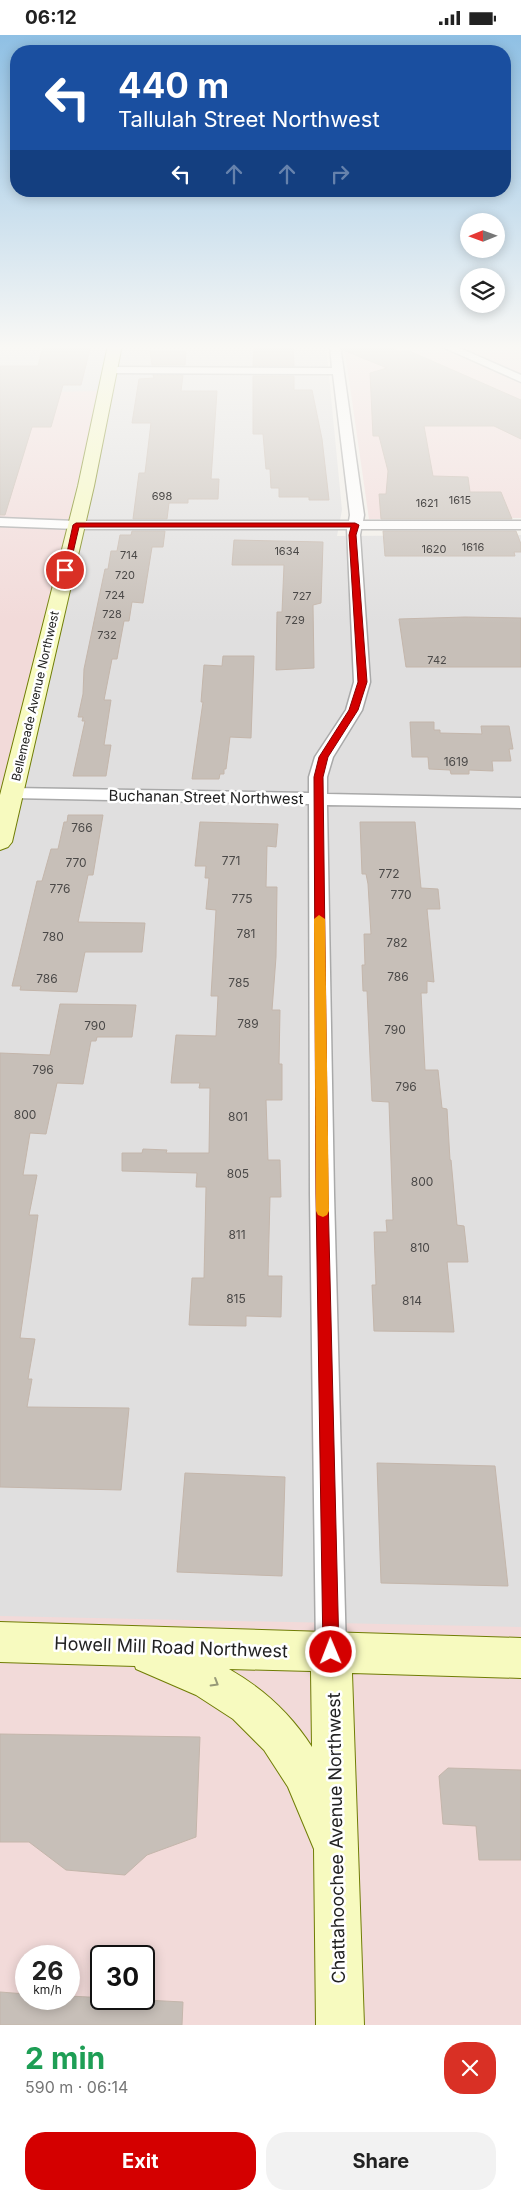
<!DOCTYPE html>
<meta charset="utf-8">
<style>
:root{--surface:#fff;--page:#f2f2f2;--text:#222;--muted:#767676;--accent:#d40000}
body{margin:0;font-family:Inter,sans-serif;background:var(--page);color:var(--text);height:100vh;display:flex;flex-direction:column;font-size:19px;white-space:nowrap}
*{box-sizing:border-box;margin:0}
p{font-size:16px;color:var(--muted)}
.icon{flex:none;width:28px;height:28px;fill:none;stroke:currentColor;stroke-width:2;stroke-linecap:round;stroke-linejoin:round}
.map{position:relative;height:1990px;overflow:hidden}
.sheet{display:flex;flex-direction:column;background:var(--surface);flex:1}
.sheet>*{flex:none}
.banner{position:absolute;left:10px;top:10px;width:501px;height:152px;border-radius:20px;box-shadow:0 2px 12px #0003;background:#1a4fa0;color:#fff;overflow:hidden}
.needle{width:32px;rotate:269deg}
.fabs{position:absolute;left:460px;top:178px;display:grid;gap:10px}
.fabs a{display:grid;place-items:center;width:45px;height:45px;border-radius:50%;background:var(--surface);box-shadow:0 2px 12px #0003;font-size:25px}
.speed{position:absolute;left:15px;top:1910px;display:flex;gap:10px;font-size:25px;font-weight:700;text-align:center}
.speed>*{display:grid;place-content:center;width:65px;height:65px;border-radius:50%;background:var(--surface);box-shadow:0 2px 12px #0003;line-height:1}
.speed small{font-size:12px;font-weight:400}
.speed .limit{border:2px solid #111;border-radius:8px;background:#fff;color:#111}
.pin{position:absolute;display:grid;place-items:center;width:42px;height:42px;color:#fff;margin:-21px;border:2px solid #fff;border-radius:50%;box-shadow:0 1px 5px #0007}
.me{position:absolute;width:55px;margin:-28px;rotate:359deg;stroke-linejoin:round;filter:drop-shadow(0 0 4px #0008)}
.turn{display:flex;align-items:center;gap:18px;height:105px;padding:0 25px;font-size:22px}
.turn .icon{width:65px;height:65px;stroke-width:2.5}
.turn b{display:block;font-size:35px;line-height:42px}
.lanes{display:flex;align-items:center;height:48px;padding:0 25px;background:#0003;justify-content:center;gap:25px;direction:ltr}
.lanes .off{opacity:.35}
.round{display:grid;place-items:center;flex:none;width:52px;height:52px;border-radius:20px;background:var(--page)}
.overview{display:flex;align-items:center;justify-content:space-between;height:85px;padding:0 25px}
h1{font-size:30px;font-weight:700;line-height:38px;color:#1e9e55}
.cta{display:flex;gap:10px;margin-top:auto;padding:10px 25px}
.cta a{flex:1;height:58px;border-radius:20px;background:var(--accent);color:#fff;font-size:20px;font-weight:700;line-height:58px;text-align:center}
.cta a+a{background:var(--page);color:var(--text)}
.status{display:flex;justify-content:space-between;align-items:center;height:35px;padding:0 25px;background:var(--surface);direction:ltr}
.status svg{height:14px;fill:currentColor}
.map>svg:first-child{display:block}
</style>
<div class="status"><b>06:12</b><svg viewBox="0 0 49 12"><path d="M0 12V9h3v3zM5 12V6h3v6zM10 12V3h3v9zM15 12V0h3v12zM26 1h20v11H26zM47 4h2v5h-2z"/></svg></div>
<div class="map">
<svg width="521" height="1990" viewBox="0 0 521 1990">
<rect width="100%" height="100%" fill="#f2efe9"/>
<!-- residential -->
<path fill="#e0dfdf" d="M0,310H326L342,475L337,501L521,500V1594L0,1583V778L100,357L0,358Z"/>
<!-- commercial -->
<g fill="#f2dad9" fill-rule="evenodd">
<path d="M344,310H521V483L369,484Z"/>
<path d="M99,356L0,775V358Z"/>
<path d="M0,1581L521,1592V1990H0ZM26,1921H69V1964H26ZM101,1921H144V1964H101Z"/>
</g>
<!-- building -->
<g fill="#c7bfb8" stroke="#c4b6ab">
<path d="M48,310H91L81,350H63L51,392H32L5,480H0V331H38L43,312Z"/>
<path d="M271,310H293L294,331H253L254,312H271Z"/>
<path d="M342,310H385L400,317L407,315L521,365V404L494,391H424L433,441L468,442L470,457H501L512,484H381L379,459H386L388,436L379,401H373L370,338L387,333L343,315Z"/>
<path d="M150,316H186L185,330H152Z"/>
<path d="M153,340H183L181,356H217L211,444H219L218,464H188V468H169L167,484H133L139,438H145L151,388H132L139,344L154,343Z"/>
<path d="M253,341H294V355H312L322,404L329,465H309V462H279V453H271L270,434H266L263,399H253Z"/>
<path d="M132,496H165L163,512H152L143,568L132,567L129,586H124L117,624H112L104,665H111L104,710H111L106,741H73L85,686H82L83,682H78L83,659L84,634L105,534H108L111,516H117L120,500H131Z"/>
<path d="M383,496H516L521,509V517H514L515,521H385Z"/>
<path d="M234,505L323,507L321,568L313,570L314,633L276,635L277,577H282L284,530H232Z"/>
<path d="M465,582L521,583V632H406L399,584Z"/>
<path d="M223,621H254L251,703L230,702L226,734H224V739H220L219,744H192L203,667H201L204,630L222,631Z"/>
<path d="M410,687H434V695H440V698L482,699L481,691H509L513,714H509L511,726H492L493,736L469,735V739H451L450,735L429,734L428,722H412Z"/>
<path d="M68,780H103L93,840H88L78,887L145,888L142,917H85L77,957L20,955L21,951H12L37,846H42L51,814H58L64,787H67Z"/>
<path d="M200,787L278,789L276,812L267,811L266,852H277L276,922L272,975H280L279,1029H282V1065H266L268,1125H280L281,1162H270L268,1241H282L281,1282L246,1281V1291L189,1290L192,1243H204L206,1152H196L197,1138L122,1136V1118H142L143,1114L167,1115L166,1118H209L210,1053H199L200,1048H171L176,1000L216,1001L218,961H211L216,875L206,874L209,843H205L206,831H195Z"/>
<path d="M360,787H415L421,853L438,854L440,874H427L434,947L427,946V958H421L425,1035H438L442,1073L447,1074L450,1125H451L457,1190L464,1191L468,1227H447L454,1297L374,1296L372,1250H376L374,1197H387L386,1185H393L389,1067L372,1066L367,956H363L362,930H365L364,899H371L368,849L366,839H362Z"/>
<path d="M60,969L136,970L132,1002H97L96,1006H91L83,1049L57,1048L46,1099L30,1098L23,1140H37L29,1180H38L20,1303L35,1304L28,1344H32L27,1372L129,1373L121,1455L0,1452V1018L50,1020Z"/>
<path d="M377,1428L495,1431L508,1551L381,1548Z"/>
<path d="M185,1438L285,1442L282,1541L177,1537Z"/>
<path d="M0,1699L200,1702L196,1802L147,1820L125,1840L66,1835L29,1807H0Z"/>
<path d="M448,1733L521,1735V1825H479L476,1791L443,1789L439,1741Z"/>
<path d="M0,1957L26,1959V1964H69V1961L183,1967L182,1990H0Z"/>
</g>
<g fill="none" stroke-linecap="round" stroke-linejoin="round">
<!-- street casing -->
<g stroke="#a9a9a9" stroke-width="3">
<g id="street">
<path d="M330,310H340L364,480L363,486H521V494H361L360,500L370,647L362,675L333,722L327,742V759L521,763V773L327,770L334,1159L346,1617L342,1628L331,1632L320,1628L316,1617L310,1159L309,769L12,763L6,762L3,758L6,754L12,753L309,758V742L315,722L346,675L354,647L347,494H76L0,491V483L76,486H349L350,480L333,339L111,338L105,335L111,332L332,333Z"/>
<path d="M438,310H453L521,340V347Z"/>
</g>
</g>
<!-- secondary casing -->
<g stroke="#707d05" stroke-width="2">
<g id="secondary">
<path d="M108,310H122L94,451L12,807L8,812L0,815V760L78,451Z"/>
<path d="M0,1587L521,1603V1643L352,1638L364,1990H316L314,1814L288,1752L264,1715L233,1684L196,1660L136,1634L135,1631L0,1627ZM229,1634L311,1636L312,1712C291,1679 264,1654 229,1634Z"/>
</g>
</g>
<!-- street -->
<use href="#street" fill="#fff" fill-rule="evenodd"/>
<!-- secondary -->
<use href="#secondary" fill="#f7fabf" fill-rule="evenodd"/>
</g>
<!-- one-way arrows -->
<defs><path id="oneway-chevron" d="M-2-3.5L2.5 0L-2 3.5" fill="none" stroke-width="1.6" stroke-linecap="round" stroke-linejoin="round" transform="scale(1.25)"/></defs>
<use stroke="#979978" href="#oneway-chevron" transform="translate(215 1648) rotate(31)"/>
<!-- sky -->
<linearGradient id="sky" x2="0" y2="1"><stop stop-color="#8fc0e4"/><stop offset="0.53" stop-color="#f9f8f5"/><stop offset="1" stop-color="#f9f8f5" stop-opacity="0"/></linearGradient>
<rect width="521" height="589" fill="url(#sky)"/>
<!-- route -->
<path fill="#d40000" stroke="#8a0000" d="M76,488H355L359,490L356,500L367,647L358,675L328,722L323,742L328,1159L339,1617L337,1623L331,1625L325,1623L323,1617L316,1159L314,742L319,722L349,675L358,647L349,500L351,492H79L69,535L63,536L73,490Z"/>
<!-- slow -->
<path fill="#f59e0b" d="M319,880L325,884L329,1176L327,1180L323,1182L318,1180L316,1176L314,884Z"/>
<g text-anchor="middle" dominant-baseline="central" stroke-width="5" stroke-linejoin="round" paint-order="stroke">
<!-- far-number labels -->
<g font-size="11" fill="#4b4948">
<text x="162" y="461">698</text>
<text x="460" y="465">1615</text>
<text x="427" y="468">1621</text>
<text x="473" y="512">1616</text>
<text x="434" y="514">1620</text>
<text x="287" y="516">1634</text>
<text x="129" y="520">714</text>
<text x="125" y="540">720</text>
<text x="115" y="560">724</text>
<text x="302" y="561">727</text>
<text x="112" y="579">728</text>
<text x="295" y="585">729</text>
<text x="107" y="600">732</text>
<text x="437" y="625">742</text>
</g>
<!-- far-street labels -->
<g font-size="12" fill="#222" stroke="#fff">
<text transform="translate(35 661) rotate(-77)">Bellemeade Avenue Northwest</text>
</g>
<!-- number labels -->
<g font-size="12" fill="#4b4948">
<text x="456" y="726">1619</text>
<text x="82" y="792">766</text>
<text x="231" y="825">771</text>
<text x="76" y="827">770</text>
<text x="389" y="838">772</text>
<text x="60" y="853">776</text>
<text x="401" y="859">770</text>
<text x="242" y="863">775</text>
<text x="246" y="898">781</text>
<text x="53" y="901">780</text>
<text x="397" y="907">782</text>
<text x="398" y="941">786</text>
<text x="47" y="943">786</text>
<text x="239" y="947">785</text>
<text x="248" y="988">789</text>
<text x="95" y="990">790</text>
<text x="395" y="994">790</text>
<text x="43" y="1034">796</text>
<text x="406" y="1051">796</text>
<text x="25" y="1079">800</text>
<text x="238" y="1081">801</text>
<text x="238" y="1138">805</text>
<text x="422" y="1146">800</text>
<text x="237" y="1199">811</text>
<text x="420" y="1212">810</text>
<text x="236" y="1263">815</text>
<text x="412" y="1265">814</text>
</g>
<!-- street labels -->
<g font-size="15" fill="#222" stroke="#fff">
<text transform="translate(206 762) rotate(1)">Buchanan Street Northwest</text>
</g>
<!-- near-street labels -->
<g font-size="18" fill="#222" stroke="#fff">
<text transform="translate(171 1612) rotate(2)">Howell Mill Road Northwest</text>
<text transform="translate(336 1803) rotate(-91)">Chattahoochee Avenue Northwest</text>
</g>
</g>
</svg>
<div class="fabs">
<a><svg class="needle" viewBox="-14 -14 28 28"><path d="M0-13l5 13h-10z" fill="#e53935"/><path d="M0 13l5-13h-10z" fill="#767676"/></svg></a>
<a><svg class="icon" aria-label="layers" viewBox="0 0 24 24"><path d="M12 4l9 5-9 5-9-5zM3 14l9 5 9-5"/></svg></a>
</div>
<div class="speed"><div>26<small>km/h</small></div><div class="limit">30</div></div>
<div class="pin" style="left:65px;top:535px;background:#d93025"><svg class="icon" aria-label="arrive" viewBox="0 0 24 24"><path d="M6 21V4h12l-3 4 3 4H6"/></svg></div>
<svg class="me" style="left:331px;top:1617px" viewBox="-20 -20 40 40"><circle r="17" fill="#d40000" stroke="#fff" stroke-width="3"/><path d="M0-11L8 9 0 5-8 9z" fill="#fff"/></svg>
<div class="banner">
<div class="turn"><svg class="icon" aria-label="left" viewBox="0 0 24 24"><path d="M17 20v-9H6M10 6l-5 5 5 5"/></svg><div><b>440 m</b>Tallulah Street Northwest</div></div>
<div class="lanes"><svg class="icon" aria-label="left" viewBox="0 0 24 24"><path d="M17 20v-9H6M10 6l-5 5 5 5"/></svg><svg class="icon off" aria-label="ahead" viewBox="0 0 24 24"><path d="M12 20V5M6 11l6-6 6 6"/></svg><svg class="icon off" aria-label="ahead" viewBox="0 0 24 24"><path d="M12 20V5M6 11l6-6 6 6"/></svg><svg class="icon off" aria-label="right" viewBox="0 0 24 24"><path d="M7 20v-9h11M14 6l5 5-5 5"/></svg></div>
</div>
</div>
<section class="sheet">
<div class="overview"><div><h1>2 min</h1><p>590 m · 06:14</p></div><a class="round" style="background:#d93025;color:#fff"><svg class="icon" aria-label="close" viewBox="0 0 24 24"><path d="M6 6l12 12M18 6L6 18"/></svg></a></div>
<div class="cta"><a>Exit</a><a>Share</a></div>
</section>
